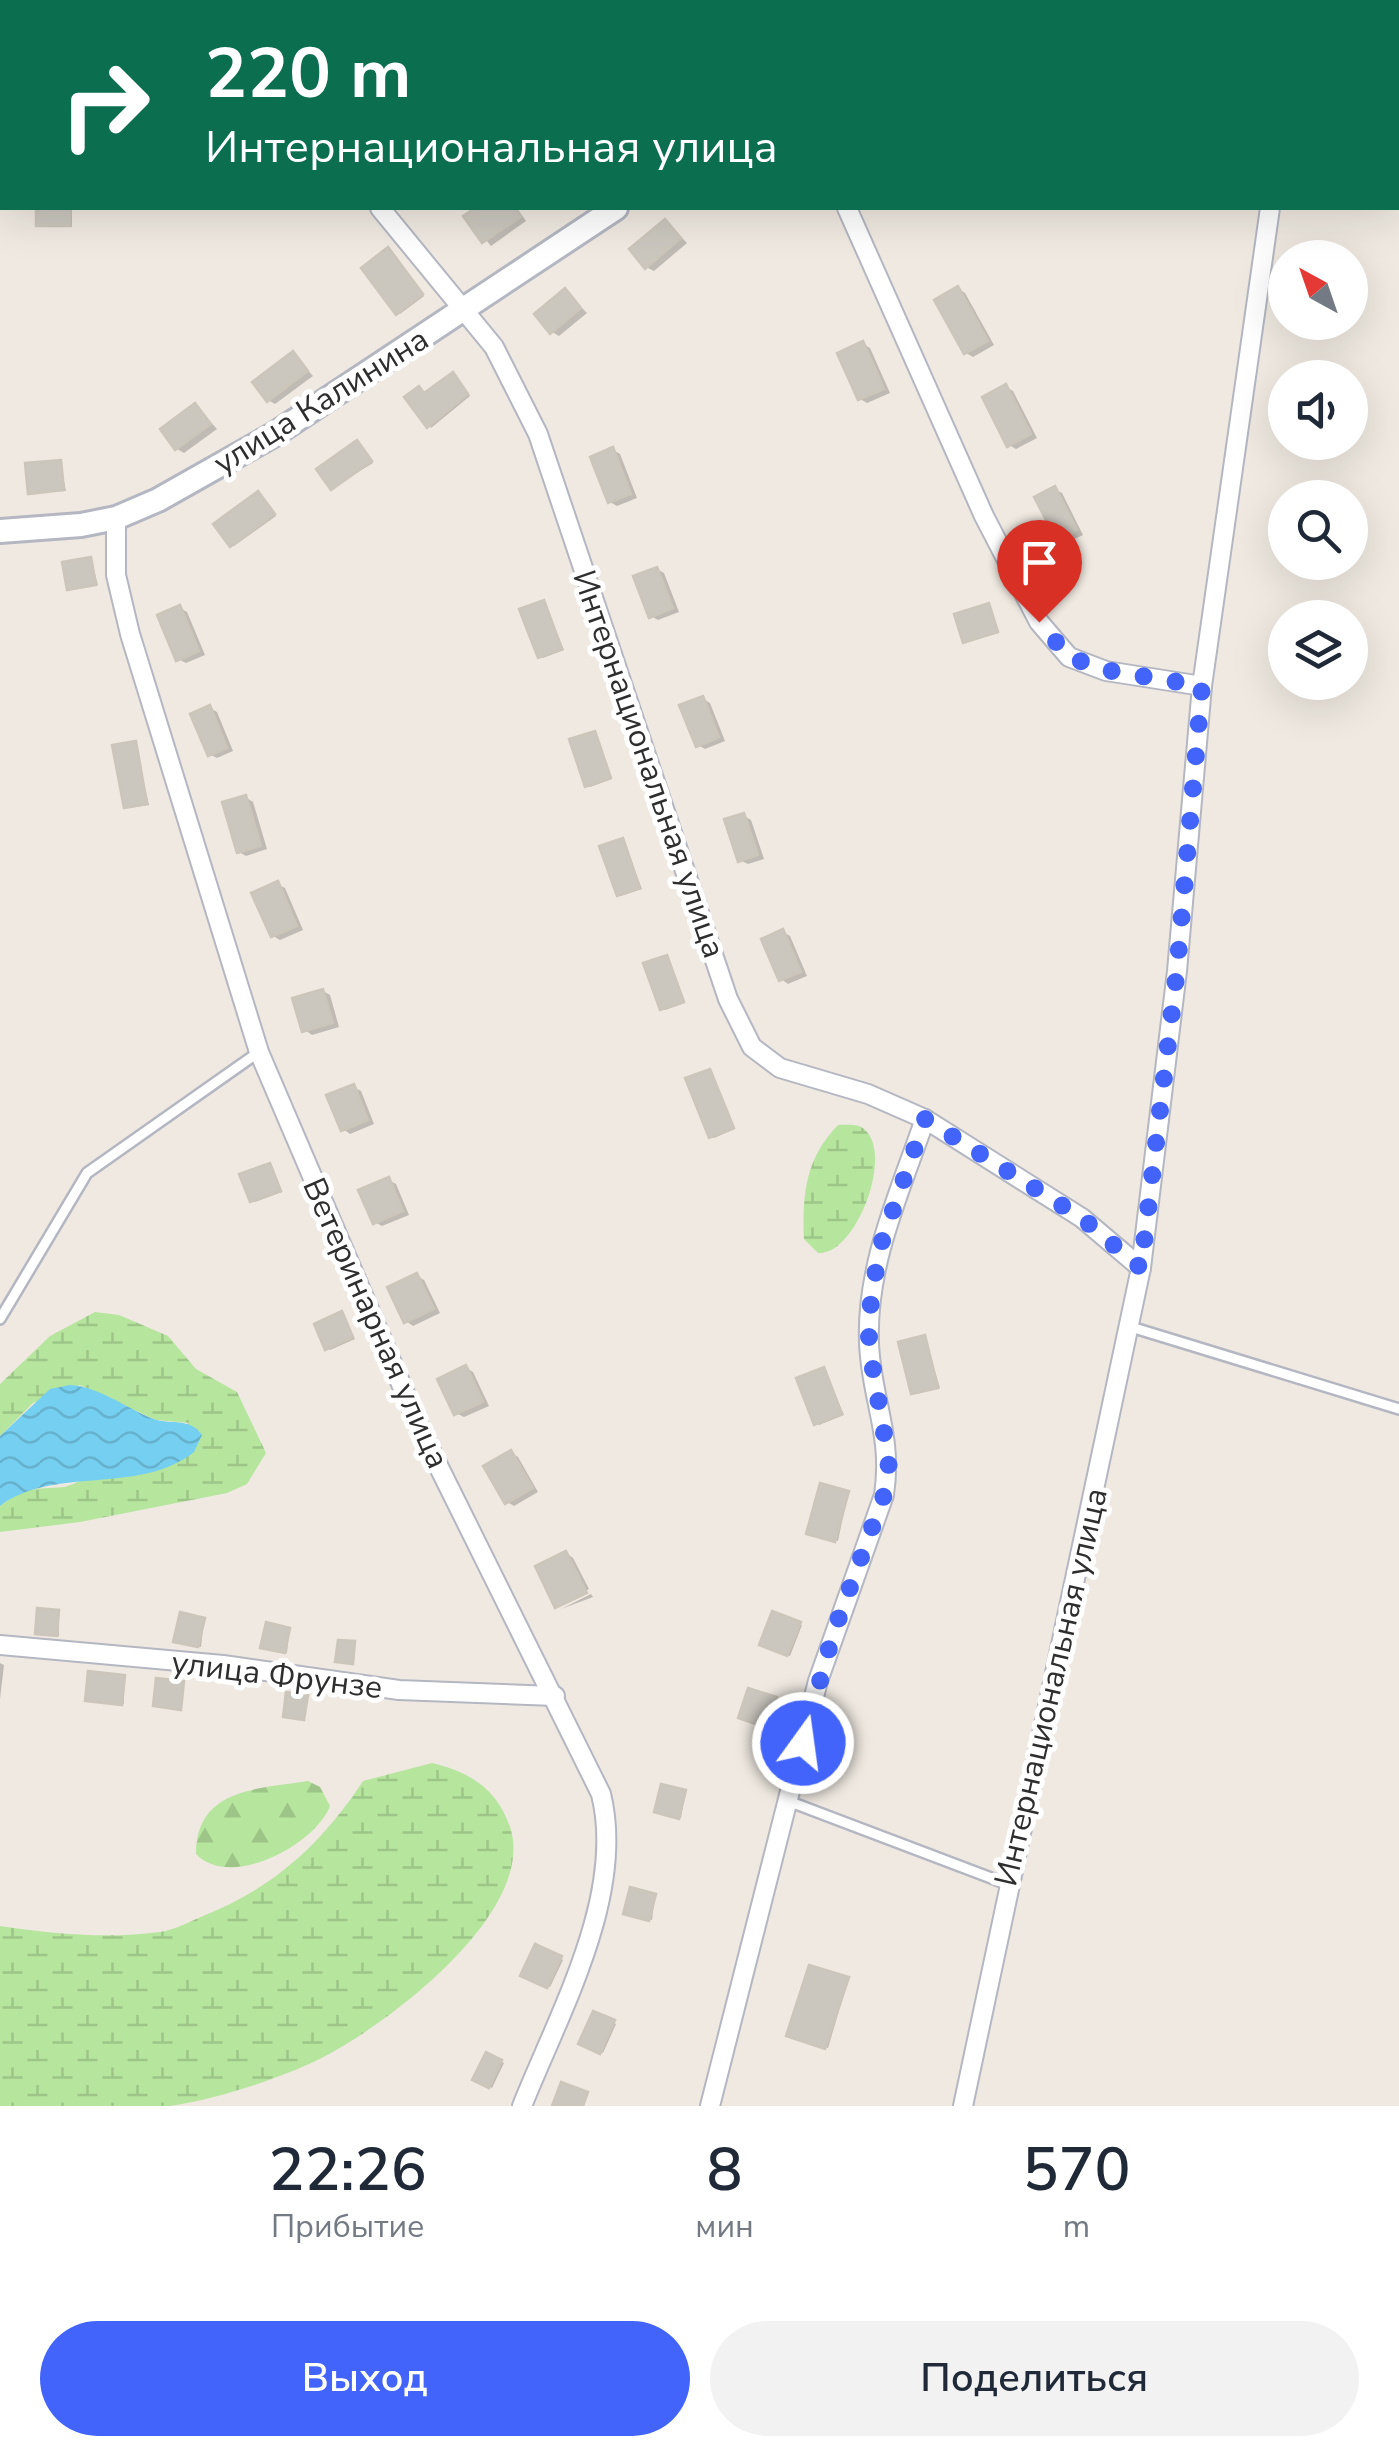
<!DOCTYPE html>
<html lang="ru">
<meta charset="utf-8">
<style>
:root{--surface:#fff;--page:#f2f2f3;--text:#1f2937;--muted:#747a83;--accent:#4264fb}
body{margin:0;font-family:"Nunito Sans",sans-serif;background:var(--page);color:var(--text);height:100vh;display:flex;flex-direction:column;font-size:38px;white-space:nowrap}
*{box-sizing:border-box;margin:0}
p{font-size:32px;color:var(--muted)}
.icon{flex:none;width:55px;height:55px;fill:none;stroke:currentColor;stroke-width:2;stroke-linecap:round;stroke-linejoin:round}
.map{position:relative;height:2106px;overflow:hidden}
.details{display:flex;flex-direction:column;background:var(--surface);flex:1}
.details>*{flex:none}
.banner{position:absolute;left:0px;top:0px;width:1400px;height:210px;box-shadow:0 10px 40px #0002;background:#0b6e4f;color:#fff;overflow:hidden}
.needle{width:65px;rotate:320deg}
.buttons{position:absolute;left:1268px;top:240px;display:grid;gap:20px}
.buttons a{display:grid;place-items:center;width:100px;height:100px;border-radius:50%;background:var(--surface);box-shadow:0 10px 40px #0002;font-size:50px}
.pin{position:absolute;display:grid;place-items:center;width:85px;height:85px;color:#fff;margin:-102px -42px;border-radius:50% 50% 50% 0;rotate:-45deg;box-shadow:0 0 10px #0007}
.pin .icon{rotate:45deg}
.me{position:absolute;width:110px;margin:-55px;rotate:14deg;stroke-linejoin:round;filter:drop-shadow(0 0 8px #0008)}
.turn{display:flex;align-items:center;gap:35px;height:210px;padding:0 40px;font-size:45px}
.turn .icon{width:130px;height:130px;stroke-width:2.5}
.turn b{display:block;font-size:70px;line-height:85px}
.eta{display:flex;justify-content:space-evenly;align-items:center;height:170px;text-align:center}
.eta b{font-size:60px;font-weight:600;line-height:70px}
.primary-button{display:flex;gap:20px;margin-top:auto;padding:20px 40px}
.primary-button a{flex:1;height:115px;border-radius:60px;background:var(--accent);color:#fff;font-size:40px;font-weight:600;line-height:115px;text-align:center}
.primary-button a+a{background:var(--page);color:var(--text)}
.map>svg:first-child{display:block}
</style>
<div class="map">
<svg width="1399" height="2106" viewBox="0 0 1399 2106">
<defs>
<pattern id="forest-firs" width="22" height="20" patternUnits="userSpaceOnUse" patternTransform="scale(2.5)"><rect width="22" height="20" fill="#b6e59e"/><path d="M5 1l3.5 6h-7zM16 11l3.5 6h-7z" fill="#9dc588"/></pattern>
<pattern id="wetland-marsh" width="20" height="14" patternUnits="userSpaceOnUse" patternTransform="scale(2.5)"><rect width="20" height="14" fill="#b6e59e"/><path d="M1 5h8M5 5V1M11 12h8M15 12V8" fill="none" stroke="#9dc588"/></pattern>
<pattern id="water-waves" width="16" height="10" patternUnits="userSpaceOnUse" patternTransform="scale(2.5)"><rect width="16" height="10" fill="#75cff0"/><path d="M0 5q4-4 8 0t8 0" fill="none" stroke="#66b2ce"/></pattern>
</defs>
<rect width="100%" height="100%" fill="#efe9e1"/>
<!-- forest -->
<path fill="url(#forest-firs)" d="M308,1781L320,1787L330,1806C315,1845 230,1890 196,1854C196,1787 260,1789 308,1781Z"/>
<!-- wetland -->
<g fill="url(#wetland-marsh)">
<path d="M838,1125C845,1125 855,1124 861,1127C897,1147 857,1256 818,1253L804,1239C802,1193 806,1158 838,1125Z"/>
<path d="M95,1312L119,1315L168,1336L196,1369L237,1392L266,1453L247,1484L227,1493L80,1522L0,1532V1506C27,1485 33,1490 64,1487C79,1485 168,1434 189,1423L156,1420L80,1385L33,1403L0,1436V1384L50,1336Z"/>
<path d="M432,1763C470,1772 497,1789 510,1827C539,1914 377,2034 309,2064C266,2083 215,2099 170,2106H0V1926C54,1934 105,1939 160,1932C174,1930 189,1922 203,1916C273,1888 321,1845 363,1781Z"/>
</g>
<!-- water -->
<path fill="url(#water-waves)" d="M70,1385C97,1386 125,1407 151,1418C169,1426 189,1416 202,1435L194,1452C138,1496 54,1465 0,1506V1436L50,1389Z"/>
<!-- shadow -->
<g fill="#0003">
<rect x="41" y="0" width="33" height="2"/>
<rect x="113" y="0" width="35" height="2"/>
<path d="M171,0H204V2H174Z"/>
<path d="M39,208H72V227L39,225Z"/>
<path d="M480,208H517L526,221L491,246L467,217Z"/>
<path d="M666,222L687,243L654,271L646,267Z"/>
<path d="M391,252L424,296L400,314L398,313Z"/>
<path d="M958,289L965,293L994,345L973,357L966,353Z"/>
<path d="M565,291L587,313L559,336L552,332Z"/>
<path d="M863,344L870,348L890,393L867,403L860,399Z"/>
<path d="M293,354L313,376L275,404L268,400Z"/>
<path d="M456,376L470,396L431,428L420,389L426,395Z"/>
<path d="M1006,387L1013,391L1037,438L1016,449L1009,445Z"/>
<path d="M196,406L217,429L184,453L177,449Z"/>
<path d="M360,444L373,463L332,488Z"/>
<path d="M613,450L620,454L637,498L617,506L610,502Z"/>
<path d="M60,462L66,491L30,493Z"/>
<path d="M1054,489L1062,493L1083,535L1066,543L1059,539Z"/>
<path d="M261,496L276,516L234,546L231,545Z"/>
<path d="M91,559L98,585L69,588Z"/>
<path d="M657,569L664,573L679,612L658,620L651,616Z"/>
<path d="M544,602L564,650L543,658L540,657Z"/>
<path d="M989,606L999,633L965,641Z"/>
<path d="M180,608L187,612L205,655L186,663L178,659Z"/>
<path d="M703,699L710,703L725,741L705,749L698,745Z"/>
<path d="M210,708L217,712L233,751L217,758L209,754Z"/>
<path d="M595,734L612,779L590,787L587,785Z"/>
<path d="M135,743L149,805L129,808L126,807Z"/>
<path d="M245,797L253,802L267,849L246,856L239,852Z"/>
<path d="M744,816L751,820L764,859L748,864L740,860Z"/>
<path d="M623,841L642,889L621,896L619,895Z"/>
<path d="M277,884L285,888L303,930L280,940L273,936Z"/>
<path d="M783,932L790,936L807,976L788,984L781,979Z"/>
<path d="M667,957L685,1003L665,1010L662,1009Z"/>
<path d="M323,991L330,995L339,1027L312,1035L305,1030Z"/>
<path d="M710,1071L735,1129L714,1138L711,1136Z"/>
<path d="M353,1087L361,1091L374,1124L350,1134L343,1129Z"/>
<path d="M269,1165L282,1192L255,1202L252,1201Z"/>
<path d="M388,1180L396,1184L409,1215L382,1226L375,1222Z"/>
<path d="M417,1276L424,1280L440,1313L413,1326L406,1321Z"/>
<path d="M341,1314L355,1339L330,1350L327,1348Z"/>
<path d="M925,1338L940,1388L916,1394L913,1393Z"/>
<path d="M466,1368L473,1372L489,1406L464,1417L456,1413Z"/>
<path d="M824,1370L844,1415L819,1425L816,1423Z"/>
<path d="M511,1453L518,1457L538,1492L514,1506L507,1502Z"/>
<path d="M848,1493L838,1541L811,1534Z"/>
<path d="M566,1553L573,1558L589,1589L558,1607Z"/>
<path d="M591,1594L593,1597L561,1609Z"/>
<path d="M58,1612L59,1636L37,1633Z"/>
<path d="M774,1614L802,1625L790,1656L762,1644Z"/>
<path d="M204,1620L201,1647L178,1642Z"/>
<path d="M289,1630L287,1653L265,1648Z"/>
<path d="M0,1663L4,1665L0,1699Z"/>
<path d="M124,1677V1704L91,1701Z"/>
<path d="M750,1691L779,1701L770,1727L744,1718Z"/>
<path d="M685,1792L681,1818L660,1813Z"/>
<path d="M655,1896L652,1920L629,1914Z"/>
<path d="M537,1947L563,1960L550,1987L524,1975Z"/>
<path d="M848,1980L828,2048L791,2036Z"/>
<path d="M594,2014L616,2024L603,2053L581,2043Z"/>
<path d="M487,2055L504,2063L492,2088L475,2079Z"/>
</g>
<!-- building -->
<g fill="#cbc7bf" stroke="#cbc5ba" stroke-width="2.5">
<rect x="36" y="208" width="34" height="18"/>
<path d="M475,208H514L521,217L482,243L463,216Z"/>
<path d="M665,219L681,238L645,269L629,249Z"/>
<path d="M388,247L423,294L396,315L361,268Z"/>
<path d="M958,286L988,341L964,354L934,300Z"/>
<path d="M565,288L581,308L550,334L534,314Z"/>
<path d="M863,341L884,389L858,400L837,353Z"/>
<path d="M293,351L308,371L267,402L252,382Z"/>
<path d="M453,372L468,394L427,428L404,397L419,386L424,393Z"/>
<path d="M1006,384L1031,434L1007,447L982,397Z"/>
<path d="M195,403L211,424L175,450L160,429Z"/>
<path d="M357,440L372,461L331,490L316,469Z"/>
<path d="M613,447L631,494L608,503L590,457Z"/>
<path d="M61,460L64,490L28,494L25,463Z"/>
<path d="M1055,486L1077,530L1057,541L1034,497Z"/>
<path d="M258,491L275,514L230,547L213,524Z"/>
<path d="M91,557L96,585L67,590L62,562Z"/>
<path d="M657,567L673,608L649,618L633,576Z"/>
<path d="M544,600L562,649L538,658L519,609Z"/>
<path d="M989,603L998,632L963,643L954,614Z"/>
<path d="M180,605L199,651L176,661L157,615Z"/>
<path d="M703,696L719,737L696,747L679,705Z"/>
<path d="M210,705L227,748L208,756L190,714Z"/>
<path d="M595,731L611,778L585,787L569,739Z"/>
<path d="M136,741L147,804L124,808L112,745Z"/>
<path d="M246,795L261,846L237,853L222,802Z"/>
<path d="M744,813L758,855L738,862L724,819Z"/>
<path d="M623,838L640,888L617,896L599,846Z"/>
<path d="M278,881L297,926L271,937L251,893Z"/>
<path d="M783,929L801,972L779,981L761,939Z"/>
<path d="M667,955L684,1002L660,1010L643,963Z"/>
<path d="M323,989L333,1023L302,1032L292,998Z"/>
<path d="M710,1069L734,1128L709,1138L685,1078Z"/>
<path d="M354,1084L368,1120L341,1131L326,1095Z"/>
<path d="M270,1163L281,1191L250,1202L239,1174Z"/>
<path d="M389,1177L403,1211L373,1224L358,1190Z"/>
<path d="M417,1273L434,1309L404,1323L387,1287Z"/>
<path d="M342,1311L353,1337L325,1350L314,1324Z"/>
<path d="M925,1335L938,1388L911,1394L898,1342Z"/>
<path d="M466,1365L483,1402L454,1415L437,1379Z"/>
<path d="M824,1367L842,1414L814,1425L796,1378Z"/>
<path d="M511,1450L533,1488L505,1504L483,1466Z"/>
<path d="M820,1483L849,1491L835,1542L806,1534Z"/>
<path d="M566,1551L587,1593L555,1608L535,1566Z"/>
<path d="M37,1608L59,1610L57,1636L35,1634Z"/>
<path d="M772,1611L801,1622L787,1656L759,1645Z"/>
<path d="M180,1612L205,1618L198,1647L173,1642Z"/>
<path d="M266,1622L290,1628L285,1653L260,1648Z"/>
<path d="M338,1640L355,1641L353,1664L335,1662Z"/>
<path d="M88,1671L125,1675L122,1705L85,1701Z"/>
<path d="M156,1678L184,1681L181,1710L153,1706Z"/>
<path d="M748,1688L777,1697L767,1728L738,1718Z"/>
<path d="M286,1692L308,1695L304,1720L283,1717Z"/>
<path d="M661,1784L686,1790L679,1819L654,1812Z"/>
<path d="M630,1887L656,1894L649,1921L623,1914Z"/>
<path d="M535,1944L562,1956L547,1988L520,1976Z"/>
<path d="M809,1965L849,1977L825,2049L786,2036Z"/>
<path d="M593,2011L615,2020L600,2054L578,2044Z"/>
<path d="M486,2052L502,2060L489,2088L472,2080Z"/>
<path d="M561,2082L588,2092L583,2106H552Z"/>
</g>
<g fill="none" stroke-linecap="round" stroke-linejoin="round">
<!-- service casing -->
<g stroke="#b4b7c1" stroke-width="14">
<g id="service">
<path d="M0,1319L87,1173L259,1052"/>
<path d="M1131,1327L1399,1409"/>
<path d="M788,1801L1007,1884"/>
</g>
</g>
<!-- minor casing -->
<g stroke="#b4b7c1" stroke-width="22">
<g id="minor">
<path d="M364,2V0"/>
<path d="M1299,2V0"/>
<path d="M0,76H2"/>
<path d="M0,160H2"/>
<path d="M380,208L494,347L538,434L728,999L752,1047L780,1068L868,1094L925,1119L1082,1218L1141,1268"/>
<path d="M847,208L984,516L1039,622L1069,657L1106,671L1202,686"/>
<path d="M116,518V575L130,634L259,1052L422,1433L601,1794C626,1895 559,2013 522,2106"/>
<path d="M0,1645L223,1665L399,1690L555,1696"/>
<path d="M710,2106L818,1681L884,1495C893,1434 871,1399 869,1343C866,1264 900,1192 925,1119"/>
<path d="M963,2106L1141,1268L1177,971L1202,686L1270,208"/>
</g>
</g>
<!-- tertiary casing -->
<g stroke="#b4b7c1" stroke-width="28">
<g id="tertiary">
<path d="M908,2L911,0"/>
<path d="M0,531L81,525L116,518L158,500L275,434L616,208"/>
</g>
</g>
<!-- service -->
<use href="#service" stroke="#fff" stroke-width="9"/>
<!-- minor -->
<use href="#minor" stroke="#fff" stroke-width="18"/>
<!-- tertiary -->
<use href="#tertiary" stroke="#fff" stroke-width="22"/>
</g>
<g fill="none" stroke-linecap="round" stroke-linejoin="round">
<!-- route -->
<path stroke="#4264fb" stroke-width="18" stroke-dasharray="0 32.4" d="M803,1743L833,1634L884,1495L889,1462L869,1346V1316L879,1250L925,1119L1082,1218L1141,1268L1177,970L1202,686L1106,670L1069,657L1039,622"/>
</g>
<g text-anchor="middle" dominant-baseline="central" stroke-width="10" stroke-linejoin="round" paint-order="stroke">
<!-- street labels -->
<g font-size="32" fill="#2e2e2e" stroke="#fff">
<text transform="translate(321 401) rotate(-32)">улица Калинина</text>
<text transform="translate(649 764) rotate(71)">Интернациональная улица</text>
<text transform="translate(376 1323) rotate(66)">Ветеринарная улица</text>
<text transform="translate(277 1675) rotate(7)">улица Фрунзе</text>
<text transform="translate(1051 1687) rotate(-77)">Интернациональная улица</text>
</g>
</g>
</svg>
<div class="buttons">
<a><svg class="needle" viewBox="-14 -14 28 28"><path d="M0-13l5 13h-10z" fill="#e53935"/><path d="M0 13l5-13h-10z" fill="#747a83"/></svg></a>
<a><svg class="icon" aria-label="sound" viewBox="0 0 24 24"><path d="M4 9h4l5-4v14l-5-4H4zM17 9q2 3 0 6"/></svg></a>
<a><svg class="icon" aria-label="search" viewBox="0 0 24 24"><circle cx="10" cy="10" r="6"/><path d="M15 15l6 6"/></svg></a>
<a><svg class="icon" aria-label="layers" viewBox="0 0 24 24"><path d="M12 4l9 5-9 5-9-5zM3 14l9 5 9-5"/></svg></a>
</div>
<div class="pin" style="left:1039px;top:622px;background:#d93025"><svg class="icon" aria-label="arrive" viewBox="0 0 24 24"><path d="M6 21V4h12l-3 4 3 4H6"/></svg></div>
<svg class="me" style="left:803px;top:1743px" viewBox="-20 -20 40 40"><circle r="17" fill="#4264fb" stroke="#fff" stroke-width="3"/><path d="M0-11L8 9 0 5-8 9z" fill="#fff"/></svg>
<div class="banner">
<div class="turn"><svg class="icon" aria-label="right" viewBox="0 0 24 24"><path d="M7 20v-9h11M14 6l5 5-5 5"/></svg><div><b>220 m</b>Интернациональная улица</div></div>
</div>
</div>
<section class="details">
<div class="eta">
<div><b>22:26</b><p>Прибытие</p></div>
<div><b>8</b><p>мин</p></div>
<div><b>570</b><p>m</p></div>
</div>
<div class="primary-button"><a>Выход</a><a>Поделиться</a></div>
</section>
